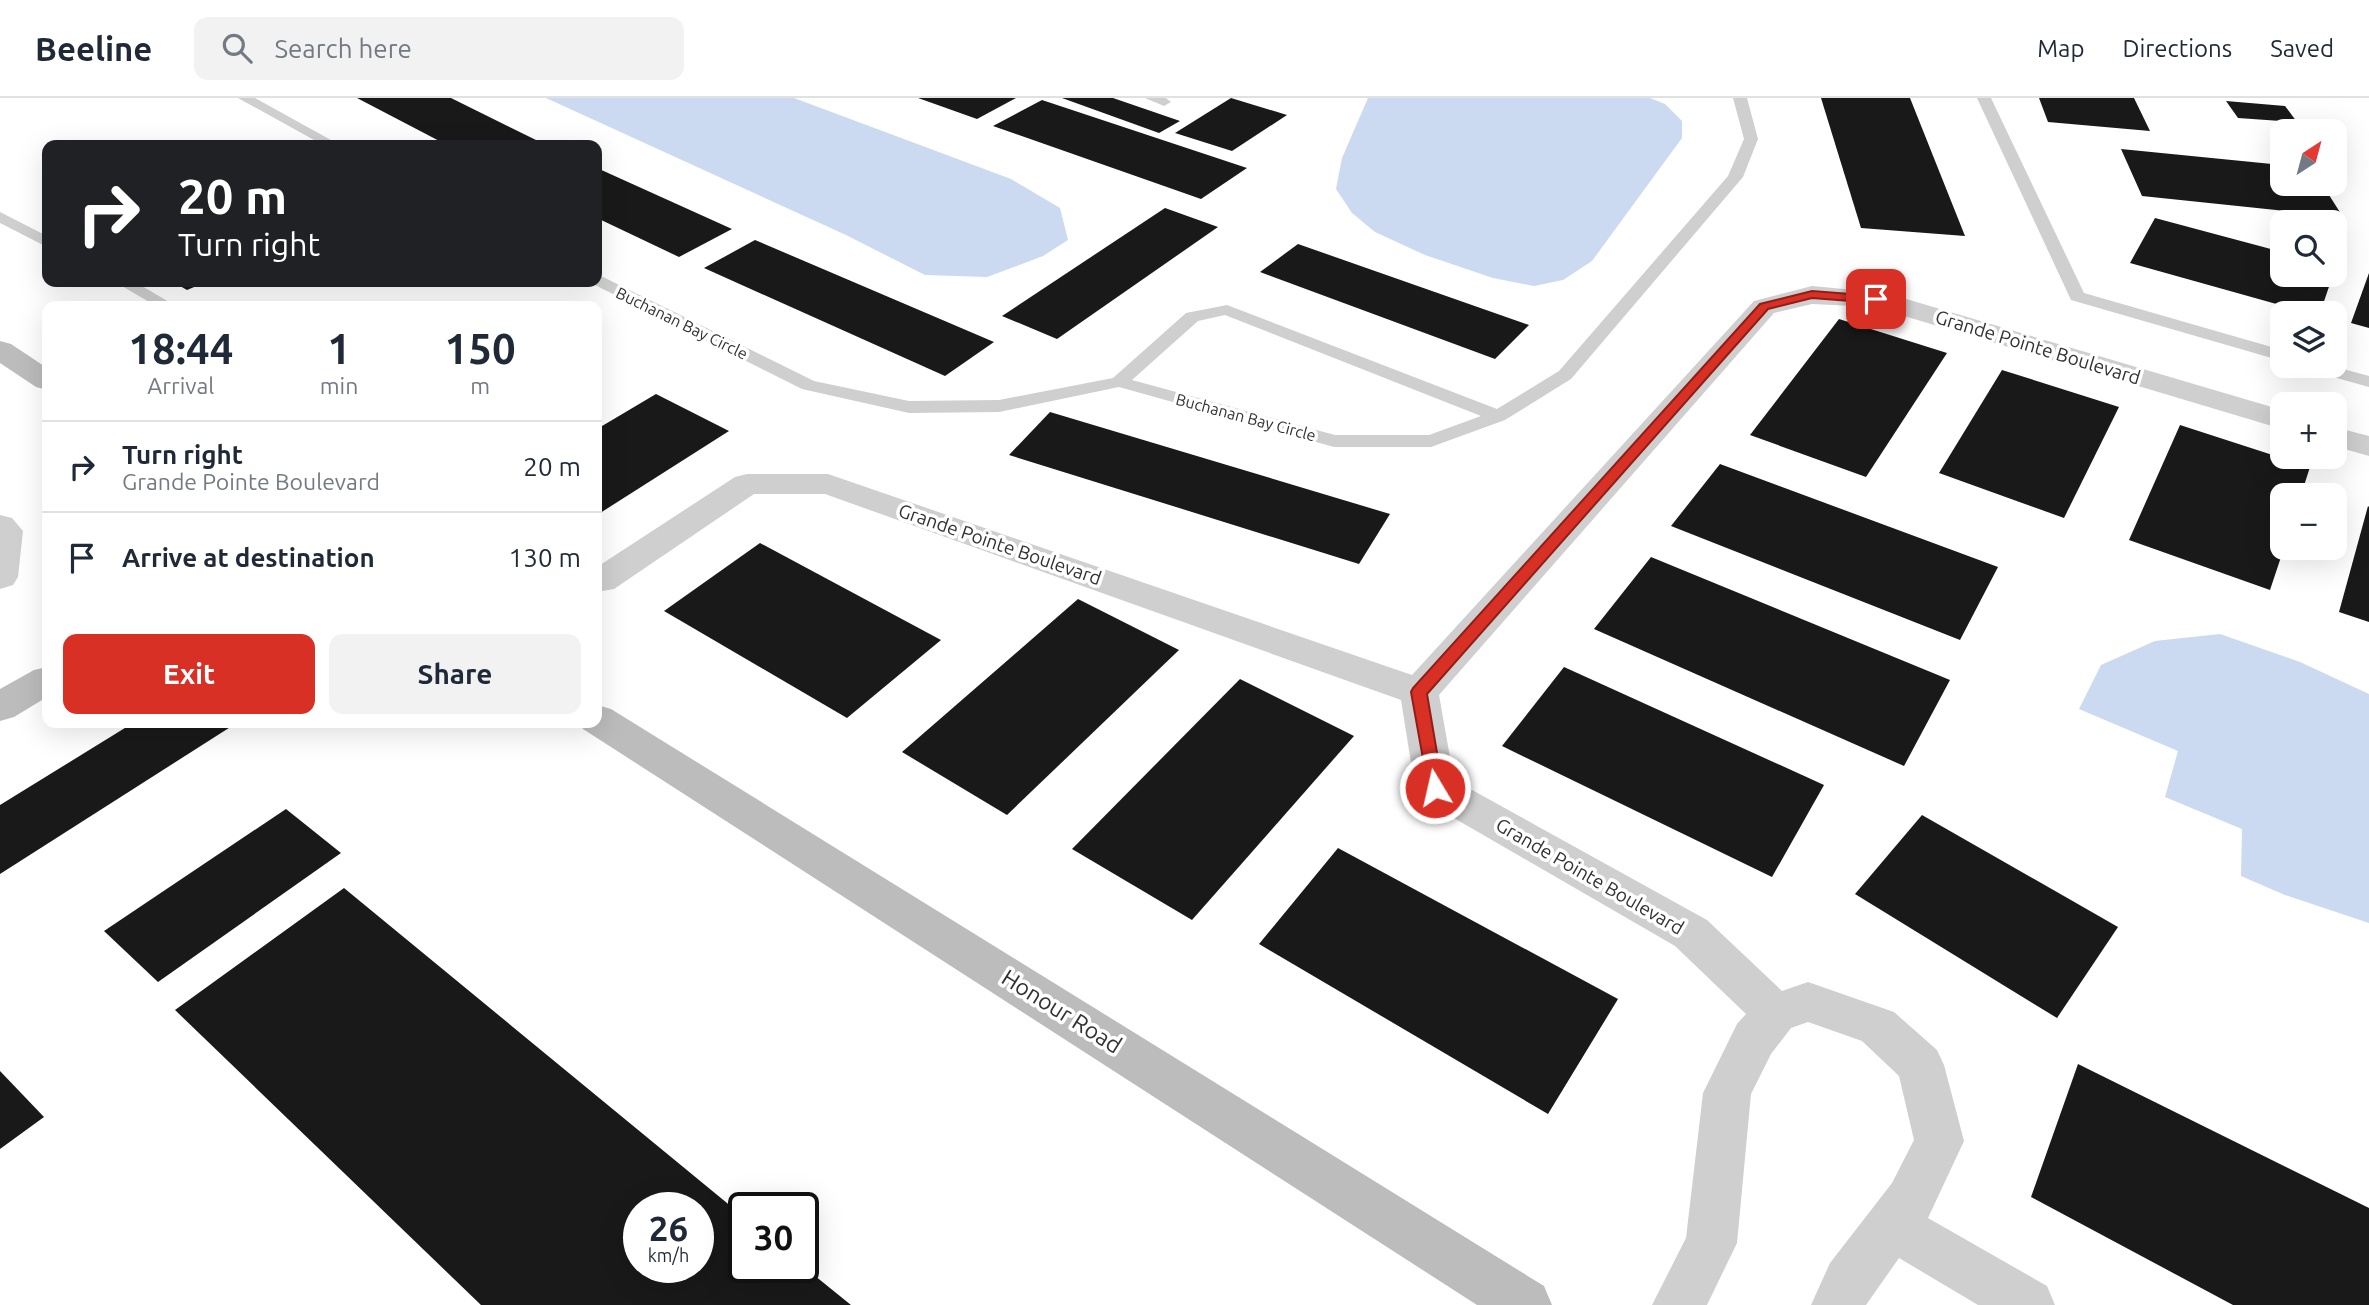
<!DOCTYPE html>
<meta charset="utf-8">
<style>
:root{--surface:#fff;--page:#f2f2f3;--text:#1f2937;--muted:#747a83;--line:#e0e1e3;--accent:#d93025}
body{margin:0;font-family:Ubuntu,sans-serif;background:var(--page);color:var(--text);height:100vh;display:flex;flex-direction:column;font-size:26px;white-space:nowrap}
*{box-sizing:border-box;margin:0}
p{font-size:23px;color:var(--muted)}
.icon{flex:none;width:38px;height:38px;fill:none;stroke:currentColor;stroke-width:2;stroke-linecap:round;stroke-linejoin:round}
.map{position:relative;flex:1;overflow:hidden}
.drawer{position:absolute;left:42px;top:203px;width:560px;height:427px;display:flex;flex-direction:column;background:var(--surface);border-radius:14px;box-shadow:0 7px 28px #0002}
.drawer>*{flex:none}
.guide{position:absolute;left:42px;top:42px;width:560px;height:147px;border-radius:14px;box-shadow:0 7px 28px #0002;background:#202124;color:#fff;overflow:hidden}
.needle{width:46px;rotate:36deg}
.tools{position:absolute;left:2270px;top:21px;display:grid;gap:14px}
.tools a{display:grid;place-items:center;width:77px;height:77px;border-radius:14px;background:var(--surface);box-shadow:0 7px 28px #0002;font-size:35px}
.speed{position:absolute;left:623px;top:1094px;display:flex;gap:14px;font-size:35px;font-weight:700;text-align:center}
.speed>*{display:grid;place-content:center;width:91px;height:91px;border-radius:50%;background:var(--surface);box-shadow:0 7px 28px #0002;line-height:1}
.speed small{font-size:18px;font-weight:400}
.speed .limit{border:4px solid #111;border-radius:10px;background:#fff;color:#111}
.pin{position:absolute;display:grid;place-items:center;width:60px;height:60px;color:#fff;margin:-30px;border-radius:14px;box-shadow:0 4px 10px #0006}
.me{position:absolute;width:77px;margin:-38px;rotate:351deg;stroke-linejoin:round;filter:drop-shadow(0 0 5px #0008)}
.turn{display:flex;align-items:center;gap:24px;height:147px;padding:0 21px;font-size:32px}
.turn .icon{width:91px;height:91px;stroke-width:2.5}
.turn b{display:block;font-size:49px;line-height:60px}
.eta{display:flex;justify-content:space-evenly;align-items:center;height:119px;text-align:center}
.eta b{font-size:42px;font-weight:700;line-height:49px}
.action{display:flex;gap:14px;margin-top:auto;padding:14px 21px}
.action a{flex:1;height:80px;border-radius:14px;background:var(--accent);color:#fff;font-size:28px;font-weight:700;line-height:80px;text-align:center}
.action a+a{background:var(--page);color:var(--text)}
ul{padding:0;list-style:none}
li{display:flex;align-items:center;gap:21px;height:91px;padding:0 21px;border-top:2px solid var(--line)}
li div{flex:1}
li b{display:block;font-size:26px}
li em{font-style:normal}
header{display:flex;align-items:center;gap:42px;box-sizing:border-box;height:98px;padding:0 35px;background:var(--surface);border-bottom:2px solid var(--line)}
header strong{font-size:33px}
nav{display:flex;gap:38px;margin-inline-start:auto;font-size:24px}
.search{width:490px;height:63px;background:var(--page);display:flex;align-items:center;gap:18px;box-sizing:border-box;padding:0 24px;border-radius:14px;color:var(--muted);font-size:26px}
.map>svg:first-child{display:block}
</style>
<header>
<strong>Beeline</strong>
<div class="search"><svg class="icon" aria-label="search" viewBox="0 0 24 24"><circle cx="10" cy="10" r="6"/><path d="M15 15l6 6"/></svg>Search here</div>
<nav><a>Map</a><a>Directions</a><a>Saved</a></nav>
</header>
<div class="map">
<svg width="2369" height="1207" viewBox="0 0 2369 1207">
<rect width="100%" height="100%" fill="#fff"/>
<!-- water -->
<g fill="#cbdaf0">
<path d="M546,0H794L1011,81L1060,110L1068,142L1043,158L987,179L925,177L846,137Z"/>
<path d="M1368,0H1650L1665,6L1682,23V40L1592,163L1563,182L1534,188L1493,180L1425,157L1375,134L1352,115L1336,91L1342,60Z"/>
<path d="M2220,536L2300,564L2369,596V825L2285,797L2241,778L2242,731L2165,699L2178,653L2079,611L2101,567L2155,543Z"/>
</g>
<!-- building -->
<g fill="#191919" fill-rule="evenodd">
<path d="M357,0H451L536,42L523,47H447Z"/>
<path d="M918,0H1016L977,21Z"/>
<path d="M1062,0H1113L1180,23L1159,35Z"/>
<path d="M1231,0L1287,17L1232,53L1175,35Z"/>
<path d="M1821,0H1910L1965,138L1861,130Z"/>
<path d="M2039,0H2134L2150,33L2048,24Z"/>
<path d="M1042,2L1247,70L1201,101L993,28Z"/>
<path d="M2226,3L2285,8L2297,24L2238,20Z"/>
<path d="M2121,51L2282,67V86H2322L2343,119L2142,98Z"/>
<path d="M597,70L732,131L679,159L597,120Z"/>
<path d="M1165,110L1218,129L1057,241L1002,218Z"/>
<path d="M2155,120L2282,154V177H2333L2320,215H2309L2130,165Z"/>
<path d="M755,142L994,244L945,278L704,170Z"/>
<path d="M1298,146L1529,227L1495,261L1260,174Z"/>
<path d="M2369,175V230L2351,225Z"/>
<path d="M173,184H206L187,192Z"/>
<path d="M1839,221L1947,255L1866,379L1750,337Z"/>
<path d="M2002,272L2119,309L2064,420L1939,375Z"/>
<path d="M656,296L729,333L597,417V331Z"/>
<path d="M1050,314L1390,416L1359,466L1009,357Z"/>
<path d="M2180,327L2310,369L2301,397H2282L2284,450L2270,492L2129,442Z"/>
<path d="M1720,366L1998,469L1960,542L1671,428Z"/>
<path d="M2368,408L2369,409V524L2339,514Z"/>
<path d="M760,445L941,542L847,620L664,513Z"/>
<path d="M1651,459L1950,582L1904,668L1594,531Z"/>
<path d="M1078,501L1179,552L1007,717L902,654Z"/>
<path d="M1564,569L1824,687L1772,779L1502,648Z"/>
<path d="M1240,581L1354,638L1192,822L1072,751Z"/>
<path d="M133,625H227L232,628L0,776V707Z"/>
<path d="M286,711L341,755L158,884L104,833Z"/>
<path d="M1922,717L2118,829L2057,920L1855,796Z"/>
<path d="M1338,750L1618,901L1548,1016L1259,846Z"/>
<path d="M344,790L744,1119V1169H804L851,1207H481L175,912ZM639,1110H698V1169H639Z"/>
<path d="M2078,966L2369,1110V1207H2233L2031,1099Z"/>
<path d="M0,973L44,1019L0,1051Z"/>
</g>
<g fill="none" stroke-linecap="round" stroke-linejoin="round">
<!-- lane -->
<g fill="#cfcfcf" fill-rule="evenodd">
<path d="M238,0H255L340,47H323Z"/>
<path d="M1145,0H1166L1171,4L1164,8Z"/>
<path d="M1733,0H1747L1758,41L1743,79L1571,281L1505,322L1431,349H1334L1119,289L999,314L909,315L802,291L589,184H597V178L603,179L814,283L909,303L999,302L1113,280L1186,215L1227,207L1497,311L1559,273L1728,78L1744,41ZM1225,217L1481,318L1429,337H1335L1132,282L1198,223Z"/>
<path d="M1977,0H1991L2084,195L2282,252V263L2071,202Z"/>
<path d="M0,114L47,138V149L0,125Z"/>
<path d="M115,184H135L176,208H156Z"/>
<path d="M2305,268H2332L2369,278V289L2308,272Z"/>
</g>
<!-- street -->
<g fill="#cfcfcf" fill-rule="evenodd">
<path d="M1812,188L1886,195L2282,312V331L1874,209L1812,206L1774,215L1439,597L1454,682L1707,822L1782,893L1808,884L1894,914L1937,952L1944,967L1964,1043L1928,1120L2047,1188L2055,1207H1978L1899,1160L1866,1207H1811L1830,1165L1892,1085L1914,1042L1899,978L1862,943L1808,924L1791,930L1771,956L1751,996L1737,1145L1707,1207H1652L1686,1140L1703,995L1737,926L1746,916L1675,848L1421,701L1415,690L1401,602L825,396H754L614,491L597,494V469L735,379L747,376H828L1412,577L1754,203Z"/>
<path d="M2334,329L2369,338V358L2334,348Z"/>
<path d="M0,417L12,420L23,433L18,479L13,487L0,491Z"/>
</g>
<!-- secondary -->
<g fill="#bcbcbc" fill-rule="evenodd">
<path d="M0,243L11,246L47,270V292L36,289L0,265Z"/>
<path d="M47,569V599L14,619L0,623V591L34,572Z"/>
<path d="M597,607L611,611L1544,1188L1552,1207H1477L583,631L580,625H597Z"/>
</g>
</g>
<!-- route -->
<path fill="#d93025" stroke="#8d1f18" stroke-width="2" d="M1812,193L1876,198L1882,201L1876,205L1812,200L1768,211L1427,596L1443,690L1441,694H1429L1411,594L1413,590L1760,206Z"/>
<g text-anchor="middle" dominant-baseline="central" stroke-width="7" stroke-linejoin="round" paint-order="stroke">
<!-- far-street labels -->
<g font-size="16" fill="#323232" stroke="#fff">
<text transform="translate(682 225) rotate(26)">Buchanan Bay Circle</text>
<text transform="translate(1246 319) rotate(15)">Buchanan Bay Circle</text>
</g>
<!-- street labels -->
<g font-size="19" fill="#323232" stroke="#fff">
<text transform="translate(2038 249) rotate(17)">Grande Pointe Boulevard</text>
<text transform="translate(1000 446) rotate(19)">Grande Pointe Boulevard</text>
<text transform="translate(1590 778) rotate(30)">Grande Pointe Boulevard</text>
</g>
<!-- near-street labels -->
<g font-size="23" fill="#323232" stroke="#fff">
<text transform="translate(1062 913) rotate(32)">Honour Road</text>
</g>
</g>
</svg>
<div class="tools">
<a><svg class="needle" viewBox="-14 -14 28 28"><path d="M0-13l5 13h-10z" fill="#e53935"/><path d="M0 13l5-13h-10z" fill="#747a83"/></svg></a>
<a><svg class="icon" aria-label="search" viewBox="0 0 24 24"><circle cx="10" cy="10" r="6"/><path d="M15 15l6 6"/></svg></a>
<a><svg class="icon" aria-label="layers" viewBox="0 0 24 24"><path d="M12 4l9 5-9 5-9-5zM3 14l9 5 9-5"/></svg></a>
<a>+</a>
<a>−</a>
</div>
<div class="speed"><div>26<small>km/h</small></div><div class="limit">30</div></div>
<div class="pin" style="left:1876px;top:201px;background:#d93025"><svg class="icon" aria-label="arrive" viewBox="0 0 24 24"><path d="M6 21V4h12l-3 4 3 4H6"/></svg></div>
<svg class="me" style="left:1435px;top:690px" viewBox="-20 -20 40 40"><circle r="17" fill="#d93025" stroke="#fff" stroke-width="3"/><path d="M0-11L8 9 0 5-8 9z" fill="#fff"/></svg>
<div class="guide">
<div class="turn"><svg class="icon" aria-label="right" viewBox="0 0 24 24"><path d="M7 20v-9h11M14 6l5 5-5 5"/></svg><div><b>20 m</b>Turn right</div></div>
</div>
<section class="drawer">
<div class="eta">
<div><b>18:44</b><p>Arrival</p></div>
<div><b>1</b><p>min</p></div>
<div><b>150</b><p>m</p></div>
</div>
<ul>
<li><svg class="icon" aria-label="right" viewBox="0 0 24 24"><path d="M7 20v-9h11M14 6l5 5-5 5"/></svg><div><b>Turn right</b><p>Grande Pointe Boulevard</p></div><em>20 m</em></li>
<li><svg class="icon" aria-label="arrive" viewBox="0 0 24 24"><path d="M6 21V4h12l-3 4 3 4H6"/></svg><div><b>Arrive at destination</b></div><em>130 m</em></li>
</ul>
<div class="action"><a>Exit</a><a>Share</a></div>
</section>
</div>
